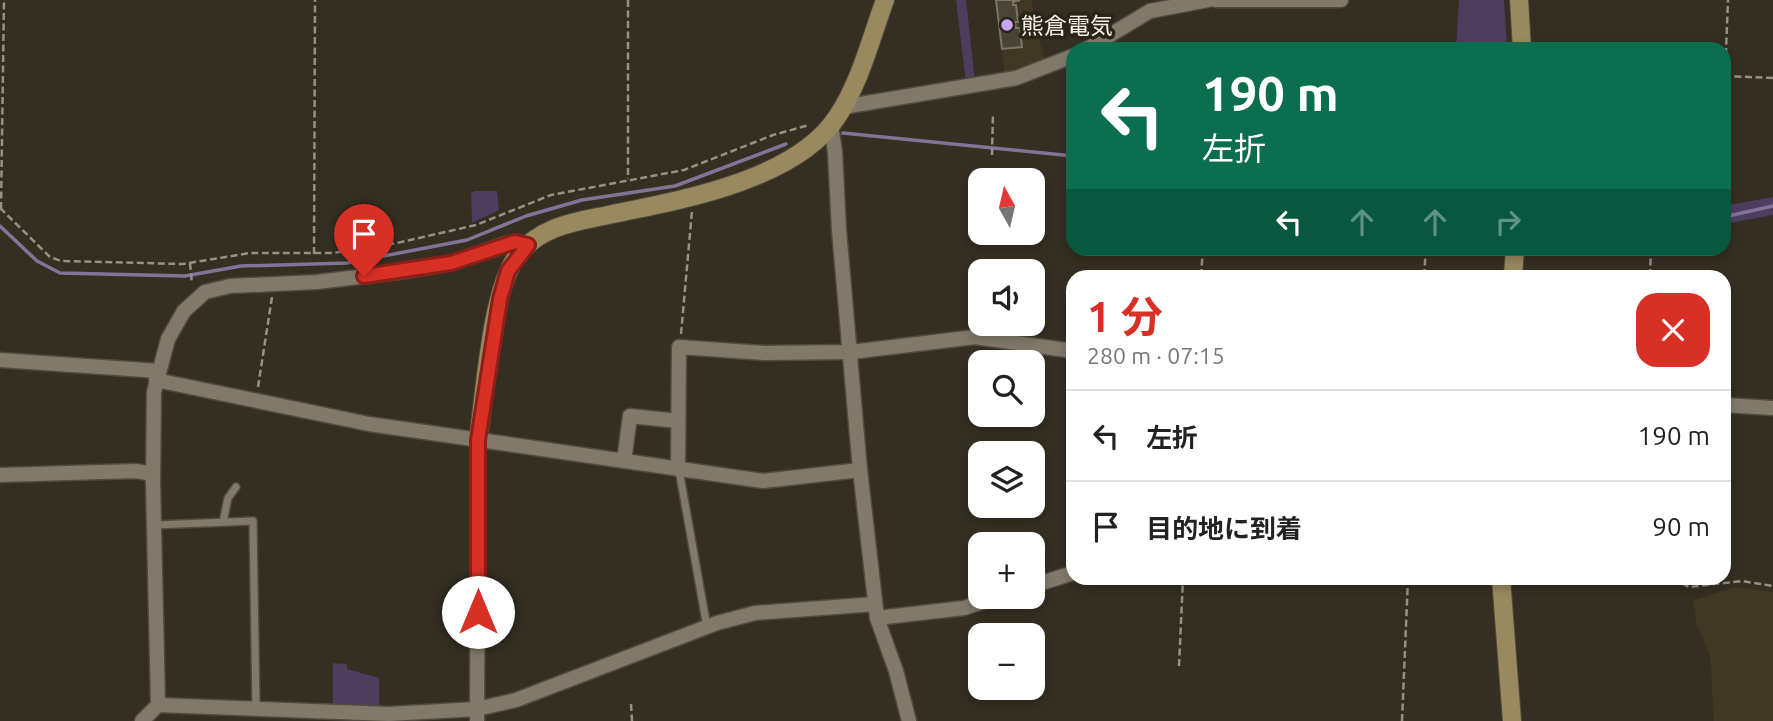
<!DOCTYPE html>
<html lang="ja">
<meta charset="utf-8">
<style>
:root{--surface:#fff;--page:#f6f6f6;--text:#222;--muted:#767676;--line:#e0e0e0;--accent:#d93025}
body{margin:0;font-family:Ubuntu,"Noto Sans JP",sans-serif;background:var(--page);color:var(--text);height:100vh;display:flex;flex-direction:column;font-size:26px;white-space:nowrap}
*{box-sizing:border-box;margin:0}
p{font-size:23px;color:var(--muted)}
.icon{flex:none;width:38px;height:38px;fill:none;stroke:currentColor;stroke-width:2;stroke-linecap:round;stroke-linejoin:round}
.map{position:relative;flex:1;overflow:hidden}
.panel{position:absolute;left:1066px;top:270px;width:665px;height:315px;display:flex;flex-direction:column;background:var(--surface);border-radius:21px;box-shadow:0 4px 10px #0003}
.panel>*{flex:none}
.top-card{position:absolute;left:1066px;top:42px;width:665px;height:214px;border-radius:21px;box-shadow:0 4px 10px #0003;background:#0b6e4f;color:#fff;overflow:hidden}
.needle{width:46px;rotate:352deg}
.controls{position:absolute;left:968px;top:168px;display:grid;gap:14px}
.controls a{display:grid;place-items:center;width:77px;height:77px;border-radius:14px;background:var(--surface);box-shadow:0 4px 10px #0003;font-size:35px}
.pin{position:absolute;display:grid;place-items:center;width:60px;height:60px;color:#fff;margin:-72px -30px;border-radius:50% 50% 50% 0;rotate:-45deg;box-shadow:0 0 7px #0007}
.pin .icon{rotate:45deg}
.me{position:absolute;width:77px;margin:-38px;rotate:0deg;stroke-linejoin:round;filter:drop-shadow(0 0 5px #0008)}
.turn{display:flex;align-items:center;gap:24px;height:147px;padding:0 21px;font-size:32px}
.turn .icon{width:91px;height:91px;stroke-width:2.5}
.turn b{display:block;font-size:49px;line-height:60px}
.lanes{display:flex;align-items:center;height:66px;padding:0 21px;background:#0003;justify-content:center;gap:35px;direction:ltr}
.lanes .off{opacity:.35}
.round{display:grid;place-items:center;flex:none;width:74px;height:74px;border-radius:21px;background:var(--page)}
.head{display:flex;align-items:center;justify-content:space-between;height:119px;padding:0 21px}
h1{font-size:42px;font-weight:700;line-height:52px;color:var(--accent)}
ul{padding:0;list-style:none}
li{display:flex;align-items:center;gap:21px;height:91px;padding:0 21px;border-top:2px solid var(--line)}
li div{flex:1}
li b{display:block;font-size:26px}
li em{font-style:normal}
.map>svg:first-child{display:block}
</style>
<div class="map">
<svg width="1773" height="721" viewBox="0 0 1773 721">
<rect width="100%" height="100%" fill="#352f22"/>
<!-- built -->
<g fill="#403825">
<path d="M996,0H1031L1045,62L1005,75Z"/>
<path d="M1736,587L1773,592V721H1714L1710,655L1697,626L1693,600Z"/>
</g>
<!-- green -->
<g fill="#4d3e5f">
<path d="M956,0H966L975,82L966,83Z"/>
<path d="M1459,0H1504L1507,49H1456Z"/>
<path d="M475,191H497L499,210L472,223L471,193Z"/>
<path d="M1773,197V215L1724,224V206Z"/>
<path d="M333,663L347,664V669L379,678V707L333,708Z"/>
</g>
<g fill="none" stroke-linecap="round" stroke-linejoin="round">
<!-- stream -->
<g stroke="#837398" stroke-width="3.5">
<path d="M843,133L1073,156"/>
<path d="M1724,217L1773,206"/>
<path d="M0,226L37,261L60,273L185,276L241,266L347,263L467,240L526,216L582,200L675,186L786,144"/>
</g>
</g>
<!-- building -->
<path fill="#4a4437" stroke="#7b7566" stroke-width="2" d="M996,0H1020L1013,2V5H1016L1018,22H1015L1016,28H1020L1022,47L1002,49Z"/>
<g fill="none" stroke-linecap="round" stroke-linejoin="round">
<!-- lane casing -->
<g stroke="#504b40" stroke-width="10">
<g id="lane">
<path d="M679,470L707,627"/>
<path d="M223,522L228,498L236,487"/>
<path d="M154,525L253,521L256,708"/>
</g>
</g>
<!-- street casing -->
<g stroke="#504b40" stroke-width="17">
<g id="street">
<path d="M1216,0H1341"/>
<path d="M1087,49L1150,11L1208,0"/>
<path d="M843,107L1016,78L1073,56"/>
<path d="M831,125L835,152L839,230L860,470L877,618L896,671L909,721"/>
<path d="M0,360L159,371"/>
<path d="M156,380L369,424L763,481L860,470"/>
<path d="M1724,405L1773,408"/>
<path d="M624,461L630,416L678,421"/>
<path d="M678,469L679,347L765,353L851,352L975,337L1073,351"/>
<path d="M0,475L136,471L153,474"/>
<path d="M1032,586L1073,573"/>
<path d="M877,618L964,608L998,597"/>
<path d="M158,705L389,714L477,709L516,700L717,623L755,613L875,604"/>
<path d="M142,721L158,705L153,482L154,392L168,339L184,311L205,292L230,286L317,282L399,272L451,263L505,244L528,245"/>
<path d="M477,721L478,440"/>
</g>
</g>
<!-- secondary casing -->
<g stroke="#504b40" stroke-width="20">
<g id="secondary">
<path d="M1519,0L1522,49"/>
<path d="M1513,276L1515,248"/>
<path d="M478,440C485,394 491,288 518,255C541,226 575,222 608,215C677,201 795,181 837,117C860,83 871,38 885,0"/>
<path d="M1501,578L1512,721"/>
</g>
</g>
<!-- path -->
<g stroke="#969186" stroke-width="2.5" stroke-dasharray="7 3.5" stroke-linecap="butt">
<path d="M628,0V179"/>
<path d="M1724,76L1773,78"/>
<path d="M1725,76L1728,0"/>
<path d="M992,155L993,113"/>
<path d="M0,208L50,257L61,261L183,264L250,253H333L397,243L476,225L551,195L684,170L773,135L809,125"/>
<path d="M1,209L4,0"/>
<path d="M314,254L315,0"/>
<path d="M190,263L192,284"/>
<path d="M1201,276L1203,248"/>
<path d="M1424,276L1426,248"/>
<path d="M1650,276L1651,248"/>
<path d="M681,334L692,211"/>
<path d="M258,387L272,297"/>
<path d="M1673,578L1689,587L1742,581L1773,586"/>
<path d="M1179,666L1183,578"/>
<path d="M631,704L632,721"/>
<path d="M1402,721L1408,578"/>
</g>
<!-- lane -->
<use href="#lane" stroke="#817a6b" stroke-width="7"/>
<!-- street -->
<use href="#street" stroke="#817a6b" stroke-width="14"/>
<!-- secondary -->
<use href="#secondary" stroke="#9a895f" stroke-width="18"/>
</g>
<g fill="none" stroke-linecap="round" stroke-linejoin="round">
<!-- route casing -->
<g stroke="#8d1f18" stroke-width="18">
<path id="route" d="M364,276L451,263L515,242L528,245L508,271L500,299L478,440V612"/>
</g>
<!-- route -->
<use href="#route" stroke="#d93025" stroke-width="12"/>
</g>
<!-- markers -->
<circle fill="#c7a6ef" stroke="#2a2519" stroke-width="2.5" cx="1007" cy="25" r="7"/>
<g text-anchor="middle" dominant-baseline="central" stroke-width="7" stroke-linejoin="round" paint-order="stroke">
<!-- poi labels -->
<g font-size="23" fill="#f4f0e8" stroke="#2a2519" text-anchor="start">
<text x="1021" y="25">熊倉電気</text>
</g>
</g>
</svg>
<div class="controls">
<a><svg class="needle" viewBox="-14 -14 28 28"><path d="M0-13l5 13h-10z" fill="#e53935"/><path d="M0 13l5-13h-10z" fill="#767676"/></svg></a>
<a><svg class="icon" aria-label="sound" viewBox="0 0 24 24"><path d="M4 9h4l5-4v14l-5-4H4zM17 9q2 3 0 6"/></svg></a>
<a><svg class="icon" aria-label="search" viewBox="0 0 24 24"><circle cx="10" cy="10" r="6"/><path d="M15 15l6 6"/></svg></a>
<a><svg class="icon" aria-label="layers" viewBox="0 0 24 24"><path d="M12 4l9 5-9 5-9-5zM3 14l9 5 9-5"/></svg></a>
<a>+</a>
<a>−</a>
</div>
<div class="pin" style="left:364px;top:276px;background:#d93025"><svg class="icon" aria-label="arrive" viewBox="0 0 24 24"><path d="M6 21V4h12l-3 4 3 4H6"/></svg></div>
<svg class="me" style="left:478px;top:612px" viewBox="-20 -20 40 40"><circle r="19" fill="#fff"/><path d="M0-13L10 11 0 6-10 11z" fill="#d93025"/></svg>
<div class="top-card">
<div class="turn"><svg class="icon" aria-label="left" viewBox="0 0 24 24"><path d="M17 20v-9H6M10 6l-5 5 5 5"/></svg><div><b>190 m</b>左折</div></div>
<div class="lanes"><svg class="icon" aria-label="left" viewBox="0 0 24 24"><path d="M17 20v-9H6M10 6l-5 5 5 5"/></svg><svg class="icon off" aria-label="ahead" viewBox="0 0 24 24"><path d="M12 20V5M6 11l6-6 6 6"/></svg><svg class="icon off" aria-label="ahead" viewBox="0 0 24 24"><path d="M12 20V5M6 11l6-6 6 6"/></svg><svg class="icon off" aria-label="right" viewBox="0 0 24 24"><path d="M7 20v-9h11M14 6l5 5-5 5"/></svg></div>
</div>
<section class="panel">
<div class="head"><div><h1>1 分</h1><p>280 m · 07:15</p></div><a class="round" style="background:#d93025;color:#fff"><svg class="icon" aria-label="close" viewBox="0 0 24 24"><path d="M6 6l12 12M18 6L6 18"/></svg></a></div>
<ul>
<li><svg class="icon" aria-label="left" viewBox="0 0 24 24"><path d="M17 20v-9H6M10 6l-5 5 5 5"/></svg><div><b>左折</b></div><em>190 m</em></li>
<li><svg class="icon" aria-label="arrive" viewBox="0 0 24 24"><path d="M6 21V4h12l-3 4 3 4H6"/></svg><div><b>目的地に到着</b></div><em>90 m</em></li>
</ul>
</section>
</div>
